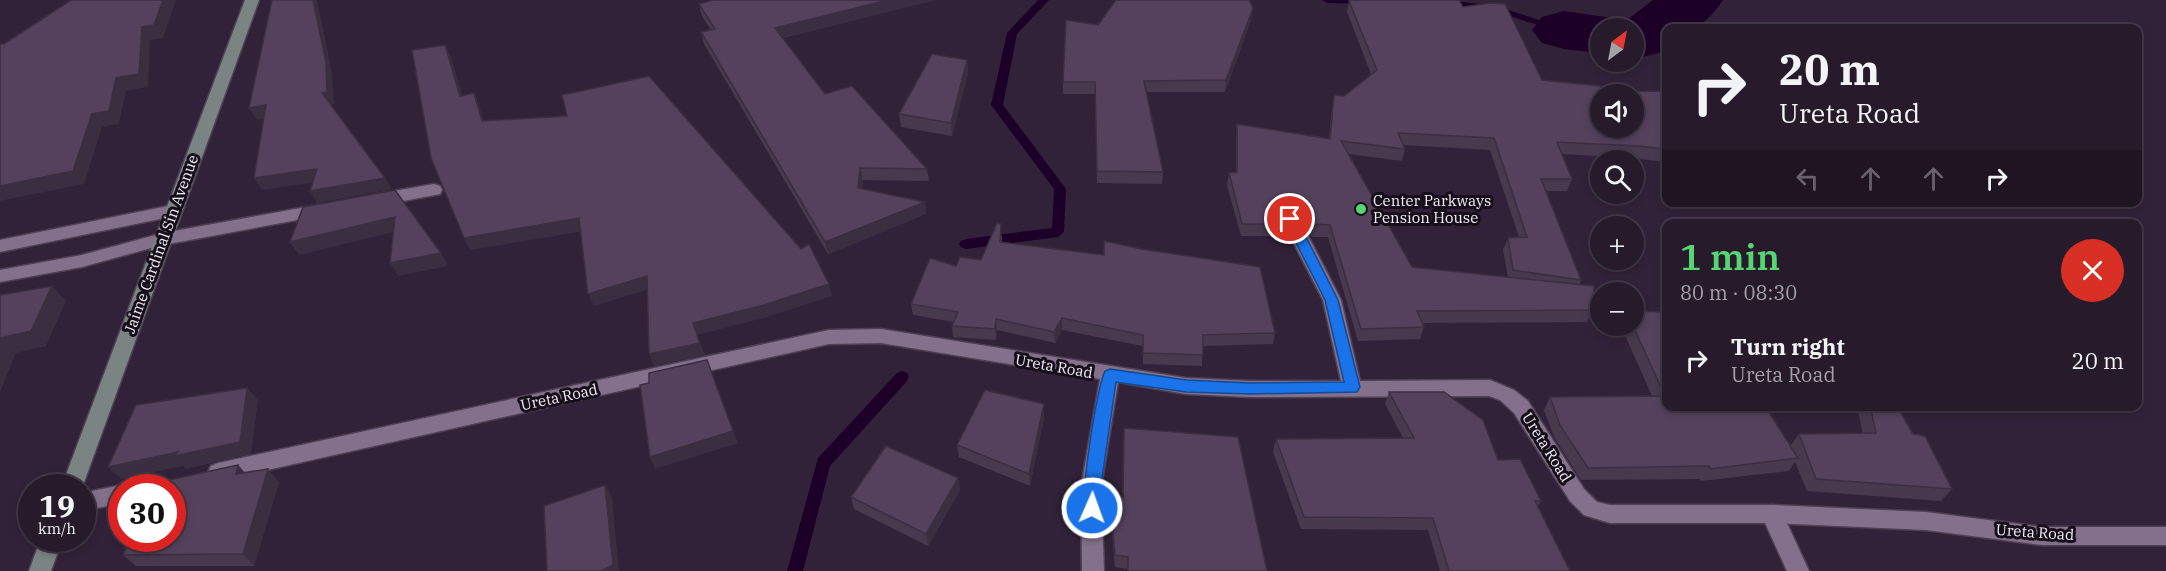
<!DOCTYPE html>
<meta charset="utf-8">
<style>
:root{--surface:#261a2b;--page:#2e2333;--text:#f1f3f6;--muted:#a4a1a9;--line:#423847;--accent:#55d672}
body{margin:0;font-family:"IBM Plex Serif",serif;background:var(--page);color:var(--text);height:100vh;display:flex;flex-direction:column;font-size:22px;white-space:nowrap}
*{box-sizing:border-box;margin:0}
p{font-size:20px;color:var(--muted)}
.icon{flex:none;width:33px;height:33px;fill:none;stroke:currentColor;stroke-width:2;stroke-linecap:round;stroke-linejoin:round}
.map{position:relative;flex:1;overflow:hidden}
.drawer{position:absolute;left:1662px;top:219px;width:480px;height:192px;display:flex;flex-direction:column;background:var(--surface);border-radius:12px;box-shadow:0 3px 9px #0003,0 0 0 2px var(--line)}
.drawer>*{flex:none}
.top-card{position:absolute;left:1662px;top:24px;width:480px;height:183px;border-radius:12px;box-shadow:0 3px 9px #0003,0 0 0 2px var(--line);background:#261a2b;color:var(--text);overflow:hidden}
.needle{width:39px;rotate:32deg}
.buttons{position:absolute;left:1590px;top:18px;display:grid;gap:12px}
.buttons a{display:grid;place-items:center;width:54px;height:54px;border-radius:50%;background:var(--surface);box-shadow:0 3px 9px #0003,0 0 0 2px var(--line);font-size:30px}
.speed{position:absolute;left:18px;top:474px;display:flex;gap:12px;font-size:30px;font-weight:700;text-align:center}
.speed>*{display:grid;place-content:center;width:78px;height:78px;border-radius:50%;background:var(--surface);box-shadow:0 3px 9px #0003,0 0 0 2px var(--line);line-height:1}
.speed small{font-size:15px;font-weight:400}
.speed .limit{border:9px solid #d22;background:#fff;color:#111}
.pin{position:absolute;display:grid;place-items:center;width:51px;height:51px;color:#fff;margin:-26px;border:3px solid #fff;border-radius:50%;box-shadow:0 2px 6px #0007}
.me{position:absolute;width:66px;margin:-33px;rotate:2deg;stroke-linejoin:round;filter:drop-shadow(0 0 4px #0008)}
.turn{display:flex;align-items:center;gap:21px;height:126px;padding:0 18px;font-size:27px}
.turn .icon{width:78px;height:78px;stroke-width:2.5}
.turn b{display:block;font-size:42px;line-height:51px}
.lanes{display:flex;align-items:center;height:57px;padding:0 18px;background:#0003;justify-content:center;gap:30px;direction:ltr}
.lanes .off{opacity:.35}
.round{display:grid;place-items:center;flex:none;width:63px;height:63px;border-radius:32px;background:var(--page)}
.headline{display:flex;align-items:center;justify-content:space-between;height:102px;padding:0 18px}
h1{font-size:36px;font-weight:600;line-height:45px;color:var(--accent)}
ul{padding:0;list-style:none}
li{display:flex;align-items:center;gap:18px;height:78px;padding:0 18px}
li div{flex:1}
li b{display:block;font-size:22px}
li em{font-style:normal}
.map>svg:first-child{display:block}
</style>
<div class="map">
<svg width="2166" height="571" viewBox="0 0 2166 571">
<rect width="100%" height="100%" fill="#322239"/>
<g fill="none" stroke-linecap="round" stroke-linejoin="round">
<!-- stream -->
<g fill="#1d0028" fill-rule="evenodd">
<path d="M1038,0H1049L1017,34L1003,105L1066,189L1064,232L1058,237L966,249L961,247L959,244L961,241L966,239L1052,228L1054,189L991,105L1007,33Z"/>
<path d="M1322,0H1372V1L1367,4L1327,3Z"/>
<path d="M1447,0L1497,6L1569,30L1564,33L1496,12L1442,5V1Z"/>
<path d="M902,371L907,373L909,377L907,381L830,466L803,571H787L818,458L897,373Z"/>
</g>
<!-- river -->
<path fill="#1d0028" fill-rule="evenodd" d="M1653,0H1723C1704,27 1698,28 1666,28V51L1643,57L1634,56V28H1600V53L1564,49L1542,43L1532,30L1542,17L1564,11L1627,20Z"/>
<!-- service casing -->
<g stroke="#4f4154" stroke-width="3">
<g id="service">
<path d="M173,205L179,207L181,211L179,215L0,252V240Z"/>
<path d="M163,233L169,235L172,239L169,243L82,267L0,282V270L82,255Z"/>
<path d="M1772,505L1780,508L1809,571H1787L1761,514L1764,508Z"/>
</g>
</g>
<!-- minor casing -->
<g stroke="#4f4154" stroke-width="3">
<g id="minor">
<path d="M434,184L440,186L442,190L440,194L377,206L371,204L369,200L371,196L377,194Z"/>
<path d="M323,204L329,206L331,210L329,214L163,245L157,243L154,239L157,235L163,233Z"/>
<path d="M1290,212L1296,214L1299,218L1341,300L1360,381L1490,380L1514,390L1528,401L1584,489L1597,502L1610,505H1772L1926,512L2042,527H2166V545H2042L1926,530L1772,523H1610L1584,515L1570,501L1514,413L1500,400L1489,396L1250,397L1186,394L1118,382L1101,487L1104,571H1082L1081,487L1100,379L881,343L829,344L218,481L211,478L208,472L211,466L218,463L829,330L881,329L1186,378L1250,381H1341L1323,300L1281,218L1284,214Z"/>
<path d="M122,485L129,488H122V503L82,511V493Z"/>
</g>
</g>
<!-- secondary casing -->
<g stroke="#4f4154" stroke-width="3">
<g id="secondary">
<path d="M245,0H259L82,488H61Z"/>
<path d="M41,538H63L51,571H29Z"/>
</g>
</g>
<!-- service -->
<use href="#service" fill="#83718c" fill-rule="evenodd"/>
<!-- minor -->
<use href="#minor" fill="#83718c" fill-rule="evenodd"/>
<!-- secondary -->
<use href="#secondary" fill="#798483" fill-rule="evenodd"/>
</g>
<!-- wall -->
<g fill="#48394f" fill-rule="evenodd">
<path d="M713,0H935L783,38L825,94L927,169L929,181L863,180L862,189L926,214L828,254L704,44L701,32L711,30L702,16L699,4Z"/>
<path d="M1349,1L1463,7L1542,80L1603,92L1666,91V162L1633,158L1562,154L1572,179L1567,191H1546L1581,280L1580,284L1593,310L1587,322L1423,323L1424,327L1420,339L1358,341L1328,237H1311L1298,213L1291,210L1284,212L1290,224L1288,236H1241L1227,185L1229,173H1236V136L1237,124L1329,138L1332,107L1334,95L1344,96L1371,74L1347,12ZM1404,145L1490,150L1519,237L1508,238L1503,250L1508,277L1412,267L1348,154L1402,161L1405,149Z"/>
<path d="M1251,20L1225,92H1146L1163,172L1162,184L1097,183L1095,94H1063V82L1098,25Z"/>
<path d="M967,60L968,73L952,136L901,127L899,114Z"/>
<path d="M1002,235V242L1275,333L1273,344L1203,346L1202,366L1143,364V346L1062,330L1055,343L997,330L996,340L953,337L952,326L954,322L913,315L911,304L981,260Z"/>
<path d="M1621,326H1634L1790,446L1799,434H1863L1857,406H1897L1913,434L1952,489L1941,501L1807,491L1795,462L1789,471L1701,481L1700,479L1581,480L1554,437L1544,410L1550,397L1652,396Z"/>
<path d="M1389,392L1498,460L1541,501L1538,506L1570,571H1440L1428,530L1301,529L1273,452L1276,439L1403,438L1385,404Z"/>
<path d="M1044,417L1030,486L959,457L957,445Z"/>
<path d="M238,465L245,473L279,482L254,566H136L123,555L160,482Z"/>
<path d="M958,478L960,490L928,546L854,509L851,497Z"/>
<path d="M1110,498L1267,571H1127V569L1115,567L1110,510Z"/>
</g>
<!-- shaded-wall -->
<g fill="#3b2e40">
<path d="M163,0H176L163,38L150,40L148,87L126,91L119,124L102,127L84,184L0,201V186L92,114L116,78L142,27Z"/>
<path d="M313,0H317L332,73L334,104L329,105L322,93Z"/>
<path d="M888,0H935L778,39L775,28Z"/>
<path d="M1253,8L1251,20L1225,92L1226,80Z"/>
<path d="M445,45L451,57L466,108L460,96Z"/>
<path d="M967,60L968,73L952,136L951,123Z"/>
<path d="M474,93L479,105L487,133L482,121Z"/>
<path d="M266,105L273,117L257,120L249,108Z"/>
<path d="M860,168L863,180L860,200L858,188Z"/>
<path d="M317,169L325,181L262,190L254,178Z"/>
<path d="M385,178L392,189L317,203L310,191Z"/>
<path d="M1293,198L1291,210L1283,212L1281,205L1285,200Z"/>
<path d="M925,202L926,214L828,254L825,242Z"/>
<path d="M395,217L402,230L299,255L290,242Z"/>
<path d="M579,218L585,231L470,250L464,238Z"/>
<path d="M441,253L448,266L398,276L390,263Z"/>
<path d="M647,276L652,288L594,306L588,294Z"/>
<path d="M829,284L832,296L767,317L697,335L693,323Z"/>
<path d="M52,286L66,301L46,346L16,353L0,392V339Z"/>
<path d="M1062,318V330L1055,343L1054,332Z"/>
<path d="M996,319L997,330L996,340L995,329Z"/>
<path d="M700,343L705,355L654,366L649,354Z"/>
<path d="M247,388L258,400L251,454L186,469L183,466L121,479L108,467Z"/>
<path d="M1044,404V417L1030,486L1029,474Z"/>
<path d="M733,431L738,443L655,469L650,457Z"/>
<path d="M238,465L249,477L236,474Z"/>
<path d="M268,469L279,482L254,566L243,554Z"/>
<path d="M958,478L960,490L928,546L926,534Z"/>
<path d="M605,485L612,497L619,571H601Z"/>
</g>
<!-- building -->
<g fill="#54425c" stroke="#3b2e40" stroke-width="1.5" fill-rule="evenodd">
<path d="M71,0H163L154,25L142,27L139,74L116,78L109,111L92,114L73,171L0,186V44H4Z"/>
<path d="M272,0H313L326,62L327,92L322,93L385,178L310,191L317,169L254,178L266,105L249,108Z"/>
<path d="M713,0H888L775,28L825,94L852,86L927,169L860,168L858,188L925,202L825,242L701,32L715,29L699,4Z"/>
<path d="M1116,0H1249L1253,8L1226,80L1144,81L1163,172L1097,171L1095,82H1063L1066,20L1098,25Z"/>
<path d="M1351,0H1459L1463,7L1490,3L1505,4L1542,80L1600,86L1603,92L1666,91V149L1638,146L1557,142L1572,179H1541L1581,280L1513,270L1508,238L1527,237L1494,138L1398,133L1405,149L1341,141L1412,267L1594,286L1593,310L1417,311L1424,327L1361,329L1330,225L1313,224L1300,201L1293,198L1285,200L1281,205L1290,224H1242L1229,173L1237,172V124L1330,139L1334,95L1344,96L1377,70L1349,1ZM1600,94H1634V128H1600Z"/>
<path d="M445,45L460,96L474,93L482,121L567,116L562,95L649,76L801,249L809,244L829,284L764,305L693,323L700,343L649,354L647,276L588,294L579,218L464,238L431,158L412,50Z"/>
<path d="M932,54L967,60L951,123L899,114Z"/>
<path d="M395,190L441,253L390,263L395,217L290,242L303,207Z"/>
<path d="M997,223L1001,224L1000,242L1104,255V241L1142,249L1260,267L1275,333L1203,335V355L1143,353V335L1062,318L1054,332L996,319L995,329L952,326L958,312L911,304L930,258L956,266L960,257L981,260Z"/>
<path d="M52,286L31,331L0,338V339V295Z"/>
<path d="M1634,311L1666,312V406H1765L1798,458L1710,469L1709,466L1588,468L1560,425L1550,397L1665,396L1633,326Z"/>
<path d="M707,360L733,431L650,457L640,385L649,383V373Z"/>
<path d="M247,388L240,442L174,456L178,452L108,467L136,405Z"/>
<path d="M985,390L1044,404L1029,474L957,445Z"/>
<path d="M1389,392H1444L1483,420L1498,460L1520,459L1541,501H1535L1570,571H1449L1433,518L1304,517L1276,439L1414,438Z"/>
<path d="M1870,406H1897L1913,434L1925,436L1952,489L1816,479L1799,434L1876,433Z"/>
<path d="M1124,428L1238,437L1267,571H1128V557L1115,555L1110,498L1123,497Z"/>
<path d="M886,446L958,478L926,534L851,497Z"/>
<path d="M238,465L236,474L268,469L243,554L123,555L131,538H172V488H146L154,478L160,482Z"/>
<path d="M605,485L613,565L601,571H547L544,506Z"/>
</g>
<!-- route -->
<path fill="#1a73e8" stroke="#114b97" stroke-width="1.5" d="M1290,214L1297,219L1338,300L1360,387L1357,392L1250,394L1186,392L1116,382L1097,513L1092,515L1086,513C1079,499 1097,386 1105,371L1110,369L1186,380L1250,383L1344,382L1325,300L1284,219Z"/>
<!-- markers -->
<circle fill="#55d672" stroke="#160f19" stroke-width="2" cx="1361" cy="209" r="6"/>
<g text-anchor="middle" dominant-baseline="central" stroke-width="6" stroke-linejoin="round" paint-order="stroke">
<!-- poi labels -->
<g font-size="15" fill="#f5ebfa" stroke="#160f19" text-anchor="start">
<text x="1373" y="200">Center Parkways<tspan x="1373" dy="17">Pension House</tspan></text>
</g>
<!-- street labels -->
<g font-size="15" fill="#f5ebfa" stroke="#160f19">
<text transform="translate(161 244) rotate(-70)">Jaime Cardinal Sin Avenue</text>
<text transform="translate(1054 366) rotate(10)">Ureta Road</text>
<text transform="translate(559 397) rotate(-12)">Ureta Road</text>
<text transform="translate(1547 447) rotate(58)">Ureta Road</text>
<text transform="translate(2035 532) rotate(4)">Ureta Road</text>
</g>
</g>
</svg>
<div class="buttons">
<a><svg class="needle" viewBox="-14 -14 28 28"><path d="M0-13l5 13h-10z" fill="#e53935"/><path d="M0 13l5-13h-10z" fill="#a4a1a9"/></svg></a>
<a><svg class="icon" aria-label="sound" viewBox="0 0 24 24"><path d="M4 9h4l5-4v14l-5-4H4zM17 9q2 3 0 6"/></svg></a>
<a><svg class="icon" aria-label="search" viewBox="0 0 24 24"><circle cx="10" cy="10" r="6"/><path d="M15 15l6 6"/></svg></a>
<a>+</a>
<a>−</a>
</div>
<div class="speed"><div>19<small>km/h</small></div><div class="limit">30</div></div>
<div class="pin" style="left:1290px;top:219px;background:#d93025"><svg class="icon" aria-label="arrive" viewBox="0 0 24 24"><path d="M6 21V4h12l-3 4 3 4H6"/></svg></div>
<svg class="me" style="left:1092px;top:508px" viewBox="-20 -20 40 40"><circle r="17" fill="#1a73e8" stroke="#fff" stroke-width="3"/><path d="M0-11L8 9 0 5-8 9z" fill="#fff"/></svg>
<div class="top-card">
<div class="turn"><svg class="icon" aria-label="right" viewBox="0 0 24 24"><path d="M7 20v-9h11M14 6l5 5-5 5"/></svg><div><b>20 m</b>Ureta Road</div></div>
<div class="lanes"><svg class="icon off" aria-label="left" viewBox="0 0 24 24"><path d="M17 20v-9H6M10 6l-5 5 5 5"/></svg><svg class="icon off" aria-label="ahead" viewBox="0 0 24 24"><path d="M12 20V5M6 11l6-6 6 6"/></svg><svg class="icon off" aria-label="ahead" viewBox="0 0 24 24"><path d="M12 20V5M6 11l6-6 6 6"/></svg><svg class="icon" aria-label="right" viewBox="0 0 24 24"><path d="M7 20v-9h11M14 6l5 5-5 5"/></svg></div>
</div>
<section class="drawer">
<div class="headline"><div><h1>1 min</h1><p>80 m · 08:30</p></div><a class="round" style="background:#d93025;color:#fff"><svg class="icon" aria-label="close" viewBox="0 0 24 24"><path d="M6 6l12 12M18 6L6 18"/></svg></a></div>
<ul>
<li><svg class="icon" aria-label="right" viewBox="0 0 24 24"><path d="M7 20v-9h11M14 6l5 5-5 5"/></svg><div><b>Turn right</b><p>Ureta Road</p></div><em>20 m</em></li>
</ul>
</section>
</div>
